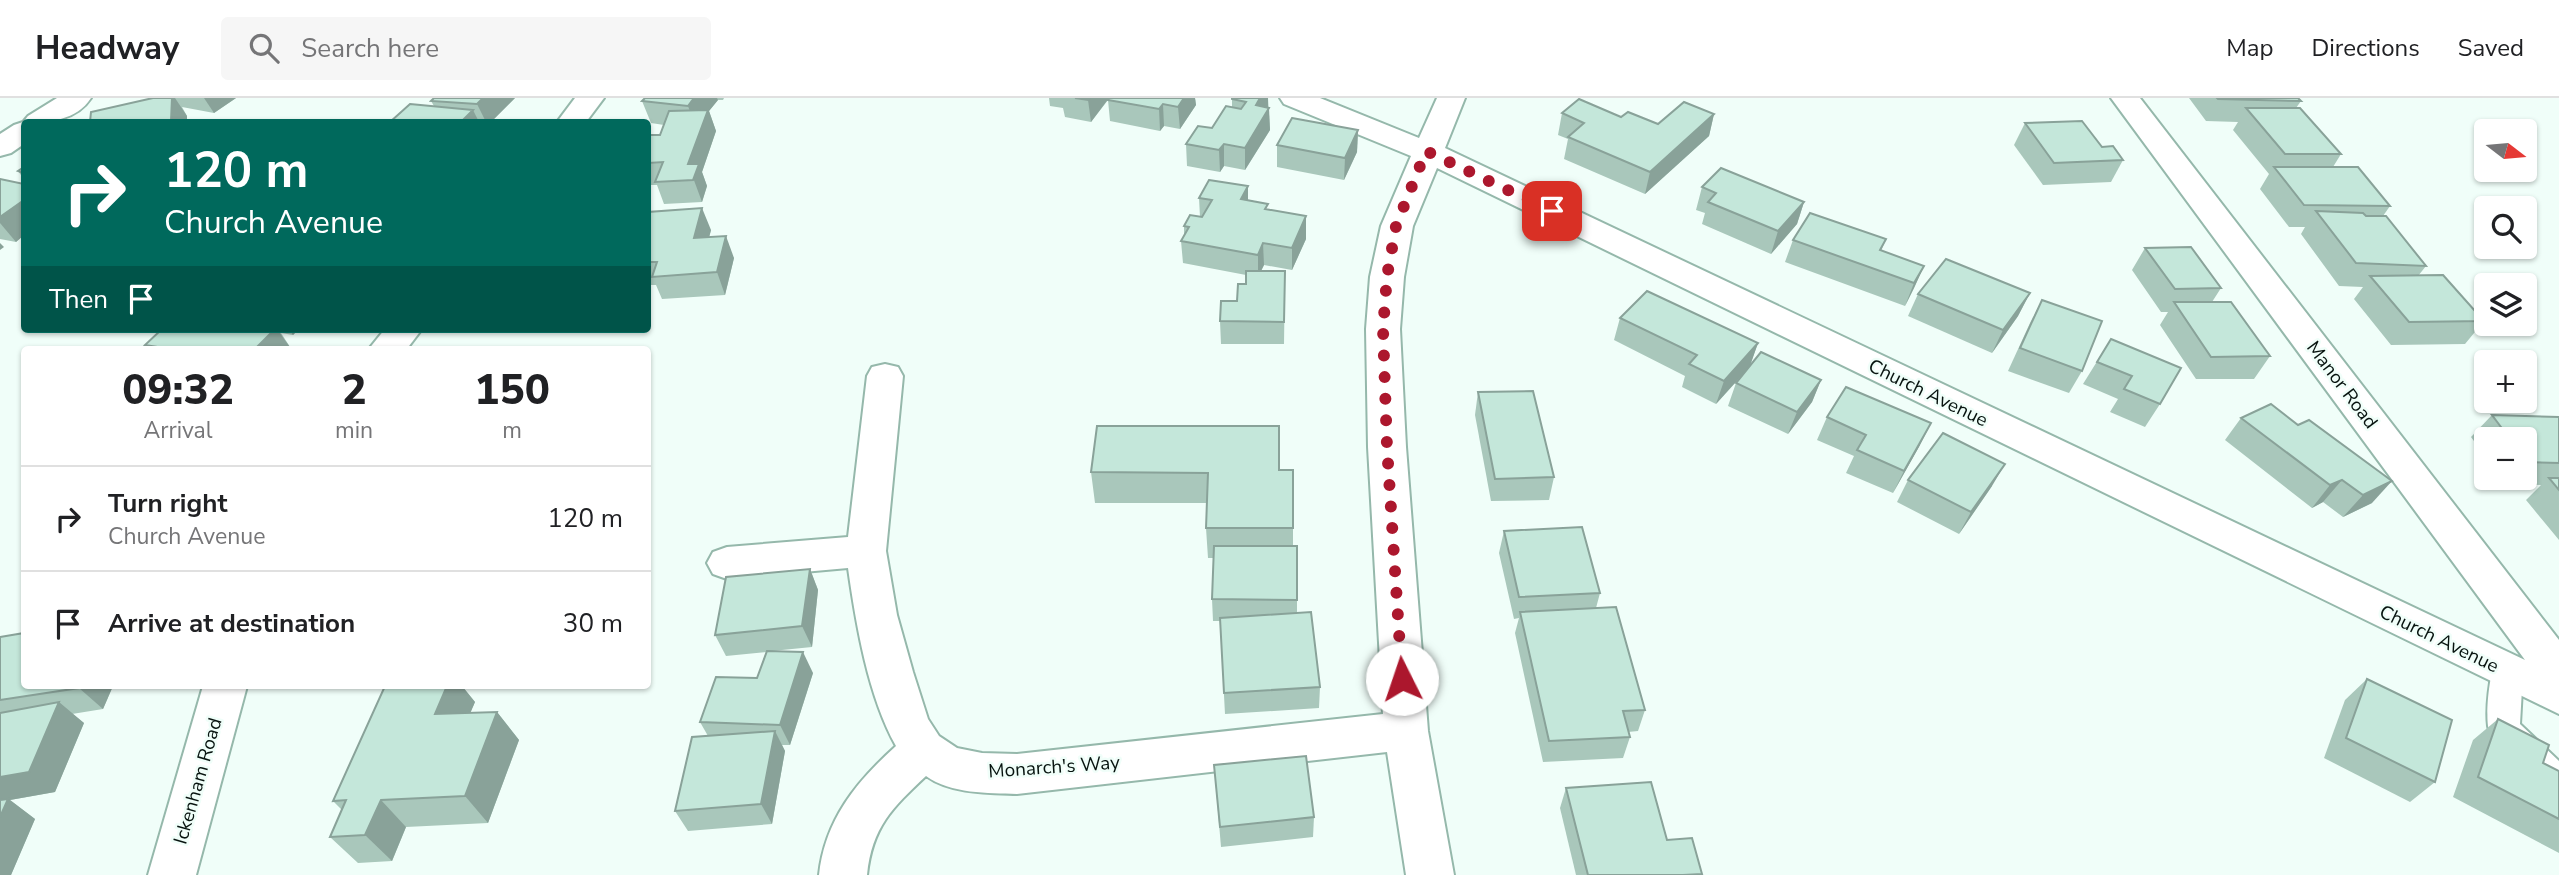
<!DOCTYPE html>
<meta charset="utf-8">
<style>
:root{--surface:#fff;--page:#f6f6f6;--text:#202124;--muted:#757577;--line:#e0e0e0}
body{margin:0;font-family:"Nunito Sans",sans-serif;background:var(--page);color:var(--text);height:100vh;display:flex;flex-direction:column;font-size:26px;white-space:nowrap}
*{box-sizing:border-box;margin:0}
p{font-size:23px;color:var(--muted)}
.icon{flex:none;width:38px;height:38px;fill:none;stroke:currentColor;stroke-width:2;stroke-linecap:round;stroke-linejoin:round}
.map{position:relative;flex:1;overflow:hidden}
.details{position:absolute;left:21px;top:248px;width:630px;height:343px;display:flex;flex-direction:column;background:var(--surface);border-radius:7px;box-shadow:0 2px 5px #0004}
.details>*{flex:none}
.hud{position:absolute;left:21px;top:21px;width:630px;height:214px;border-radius:7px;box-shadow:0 2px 5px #0004;background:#00695c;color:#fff;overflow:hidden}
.needle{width:46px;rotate:106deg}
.controls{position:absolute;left:2474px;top:21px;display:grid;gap:14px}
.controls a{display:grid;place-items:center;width:63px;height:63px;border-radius:7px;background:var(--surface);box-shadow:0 2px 5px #0004;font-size:35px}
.pin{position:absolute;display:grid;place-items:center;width:60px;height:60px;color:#fff;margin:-30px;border-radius:14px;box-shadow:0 4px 10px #0006}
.me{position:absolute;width:77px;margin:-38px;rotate:356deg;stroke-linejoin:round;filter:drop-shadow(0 0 5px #0008)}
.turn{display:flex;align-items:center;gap:24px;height:147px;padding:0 28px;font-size:32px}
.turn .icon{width:91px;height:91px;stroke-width:2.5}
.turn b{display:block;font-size:49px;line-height:60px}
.then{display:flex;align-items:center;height:66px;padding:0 28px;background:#0003;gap:14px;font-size:26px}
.eta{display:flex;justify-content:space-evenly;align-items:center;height:119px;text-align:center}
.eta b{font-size:42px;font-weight:800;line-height:49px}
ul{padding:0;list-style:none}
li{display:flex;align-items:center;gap:21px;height:105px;padding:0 28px;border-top:2px solid var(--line)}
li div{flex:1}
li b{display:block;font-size:26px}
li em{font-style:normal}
header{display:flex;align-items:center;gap:42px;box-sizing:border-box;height:98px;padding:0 35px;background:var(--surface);border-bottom:2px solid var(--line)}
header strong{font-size:33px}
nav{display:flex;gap:38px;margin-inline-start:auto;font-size:24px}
.search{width:490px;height:63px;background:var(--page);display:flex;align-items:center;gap:18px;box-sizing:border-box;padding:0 24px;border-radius:7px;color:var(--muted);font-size:26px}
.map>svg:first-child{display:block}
</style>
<header>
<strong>Headway</strong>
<div class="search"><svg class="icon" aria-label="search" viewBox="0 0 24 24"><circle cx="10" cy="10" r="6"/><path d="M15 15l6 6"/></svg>Search here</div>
<nav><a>Map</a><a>Directions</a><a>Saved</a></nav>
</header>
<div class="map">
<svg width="2559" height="777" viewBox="0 0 2559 777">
<rect width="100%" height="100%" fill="#f0fef9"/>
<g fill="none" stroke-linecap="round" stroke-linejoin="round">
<!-- service casing -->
<g stroke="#95b8ab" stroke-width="4">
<path id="service" d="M2507,560L2518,564L2523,573L2520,626L2559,663V699C2540,692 2491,649 2488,628C2486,612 2489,577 2496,564Z"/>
</g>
<!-- minor casing -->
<g stroke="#95b8ab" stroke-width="4">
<path id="minor" d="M1280,0H1320L1419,40L1437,0H1465L1445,50L2525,562L2111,0H2140L2559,542V616L1437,70L1413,128L1404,179L1400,231L1406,349L1428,633L1454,777H1406L1387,654L1017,696C988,695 951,696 926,678C892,710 872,729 867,777H819C825,722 856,684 896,648C868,598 856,526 848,470L727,481L713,476L707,465L713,454L727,449L848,439L867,278L872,269L885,266L898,269L903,278L886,453L897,517L913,574L928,621L939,638L957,650L982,655L1017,656L1383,616L1368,349L1366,231L1370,179L1381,128L1411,58L1284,6Z"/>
</g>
<!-- tertiary casing -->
<g stroke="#95b8ab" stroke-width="4">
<path id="tertiary" d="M57,0H91C76,23 50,24 24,24V46L11,55L0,58V36L14,27L23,24L28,18Z"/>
</g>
<!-- secondary casing -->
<g stroke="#95b8ab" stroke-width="4">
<g id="secondary">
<path d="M575,0H604L586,24H557Z"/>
<path d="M385,231H422L406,252H368Z"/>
<path d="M203,588H247L196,777H148Z"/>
</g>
</g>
<!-- service -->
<use href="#service" fill="#fff" fill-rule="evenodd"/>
<!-- minor -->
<use href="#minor" fill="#fff" fill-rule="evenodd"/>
<!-- tertiary -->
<use href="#tertiary" fill="#fff" fill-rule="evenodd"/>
<!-- secondary -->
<use href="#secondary" fill="#fff" fill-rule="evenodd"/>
</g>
<!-- wall -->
<g fill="#a9c7bb">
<path d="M153,0H236L214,15L182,9L187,18V24H90Z"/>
<path d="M434,0H515L491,24H390L434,8L431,3Z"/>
<path d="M645,0H724L723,2H718L709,13L716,33L702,74L707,88L702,104L664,106L657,87H648V37H660L664,27L651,25L642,3Z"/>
<path d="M1049,0H1195L1196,7L1180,31L1164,28L1160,33L1110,23L1108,2L1091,24L1065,19L1063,10L1050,8Z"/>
<path d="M1232,0H1268L1270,32L1245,72L1224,68L1220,74L1187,68L1186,46L1212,30L1232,10Z"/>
<path d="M2189,0H2298L2301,3L2296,10L2341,56L2333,69L2390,108L2383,118L2426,168L2418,178L2484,223L2465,246L2391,247L2354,201L2363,189L2339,188L2301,136L2305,129H2289L2260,91L2269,76L2233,32L2238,24L2206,23Z"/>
<path d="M1562,15L1621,19L1658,26L1714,16L1709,38L1645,96L1564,61L1568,41L1558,37Z"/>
<path d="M2025,25L2102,49L2123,62L2111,84L2043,87L2014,47Z"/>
<path d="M1358,32L1357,54L1344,82L1277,69V47Z"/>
<path d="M24,69V81L18,73Z"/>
<path d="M0,81L24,86V137L16,144L0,141Z"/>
<path d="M1702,89L1804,104L1797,126L1771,156L1702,126L1705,115L1696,112Z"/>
<path d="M1199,100L1248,102L1268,112L1306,118V141L1292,172L1264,167L1261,173H1285L1284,246H1221L1220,223L1237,203L1246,186V177L1183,165L1181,143L1184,137V128L1200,119Z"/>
<path d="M648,114L711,132L709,139L734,160L725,197L662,201L656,187H648Z"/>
<path d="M1886,141L1881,153L1924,168L1914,190L1905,208L1785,164L1793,142Z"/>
<path d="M2145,150L2221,190L2212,204L2270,258L2254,281H2196L2160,227L2168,214H2161L2132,172Z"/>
<path d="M2030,195L2018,218L1992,255L1908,218L1918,196Z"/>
<path d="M2042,202L2082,273L2069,295L2008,273L2030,225Z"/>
<path d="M1620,220L1758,245L1750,267L1821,282L1812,304L1788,336L1728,308L1736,285L1748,271L1716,306L1682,289L1685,278L1614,242Z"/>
<path d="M162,231H299L293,237L281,235L292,252H149L145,247Z"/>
<path d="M2111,241L2160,306L2145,329L2110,314L2118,301L2083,286Z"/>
<path d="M1478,294L1554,379L1549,402L1491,403L1475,317Z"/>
<path d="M2271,306L2372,405L2343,419L2323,404L2312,410L2225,342L2241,320Z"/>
<path d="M2492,317L2559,319V442L2526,402L2541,387L2505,386L2501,380H2525V341H2487V361L2471,339Z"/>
<path d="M1827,319L1920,347L1893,395L1846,375L1854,358L1817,342Z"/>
<path d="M1293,372V448H1297V515L1320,589L1319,610L1225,616L1220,523H1213L1212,501L1214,460H1208L1206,430L1207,405H1095L1091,374Z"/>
<path d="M1908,382L1992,388L1959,436L1897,404Z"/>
<path d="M1504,433L1600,495L1596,510L1645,612L1638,633L1628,634L1630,639L1623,660L1543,664L1515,535L1519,520L1514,521L1499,455Z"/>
<path d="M810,471L818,492L812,549L772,553L813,575L790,647H782L785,653L772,726L688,733L675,713L708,638L700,624L757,580L766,554L726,558L715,537Z"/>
<path d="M0,539L113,588L103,611L72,616L84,625L55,694L10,702L35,721L11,777H0Z"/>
<path d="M2367,581L2435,684L2410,704L2324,660L2345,602Z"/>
<path d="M385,588H462L475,604L470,615L497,614L519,642L488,725L406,729L392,763L358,765L330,739L342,712L333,703Z"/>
<path d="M2498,621L2543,665L2559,673V755L2453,699L2473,642Z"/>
<path d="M1214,667L1314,719L1313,739L1221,749Z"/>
<path d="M1566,690L1667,742L1702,776L1701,777H1576L1560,710Z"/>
</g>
<!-- shaded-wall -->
<g fill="#89a299">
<path d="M172,0H175L187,18V24H162Z"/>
<path d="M204,0H236L214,15Z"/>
<path d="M483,0H515L491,24H486L477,6Z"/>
<path d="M694,0H717L718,2L709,13L716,33L702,74L707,88L702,104L688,66L696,30L688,8Z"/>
<path d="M1090,0H1109L1091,24L1088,2Z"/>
<path d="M1184,0H1195L1196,7L1180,31L1178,9Z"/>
<path d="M1260,0H1268V9L1256,29V7Z"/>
<path d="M1163,6L1164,28L1160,33L1159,11Z"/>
<path d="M1269,10L1270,32L1245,72V50Z"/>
<path d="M473,12L479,24H461Z"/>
<path d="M1714,16L1709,38L1645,96L1650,74Z"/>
<path d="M1358,32L1357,54L1344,82L1345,60Z"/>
<path d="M1224,46V68L1220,74L1219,52Z"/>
<path d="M1248,88V111L1241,101Z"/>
<path d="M24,102V137L16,144L0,125V119Z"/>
<path d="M1804,104L1797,126L1771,156L1778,133Z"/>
<path d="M702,110L711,132L703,163L694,140Z"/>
<path d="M1306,118V141L1292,172V150Z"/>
<path d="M726,138L734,160L725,197L717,174Z"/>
<path d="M0,145L4,149L0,152Z"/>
<path d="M1263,145L1264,167L1258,179V157Z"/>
<path d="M1924,168L1914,190L1905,208L1914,185Z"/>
<path d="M2030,195L2018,218L1992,255L2003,232Z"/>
<path d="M275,231H277L292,252H254Z"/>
<path d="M289,231H299L293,237Z"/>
<path d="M1758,245L1750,268L1716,306L1724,283Z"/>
<path d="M1821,282L1812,304L1788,336L1797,314Z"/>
<path d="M1931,325L1920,347L1893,395L1904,373Z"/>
<path d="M2005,366L1992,388L1959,436L1971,414Z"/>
<path d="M2342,382L2323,404L2312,410L2330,387Z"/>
<path d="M2392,383L2372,405L2343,419L2363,397Z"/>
<path d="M810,471L818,492L812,549L802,528Z"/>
<path d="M803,554L813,575L790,647L780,627Z"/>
<path d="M80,588H113L103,611L79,590Z"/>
<path d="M447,588H462L475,604L458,644L435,616Z"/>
<path d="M59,604L84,625L55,694L10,702L35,721L11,777H0V679Z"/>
<path d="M497,614L519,642L488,725L465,698Z"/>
<path d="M775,633L785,653L772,726L761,706Z"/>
<path d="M381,702L406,729L392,763L365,737Z"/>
</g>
<!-- building -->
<g fill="#c4e7da" stroke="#89a299" stroke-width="2">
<path d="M153,0H172L171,23L162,24H90L91,14Z"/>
<path d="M434,0H483L477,6L431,3Z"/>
<path d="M645,0H694L688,8L642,3Z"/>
<path d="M1075,0H1090L1088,2Z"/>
<path d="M1109,0H1184L1178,9L1163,6L1159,11L1108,2Z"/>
<path d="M1232,0H1260L1256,7L1269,10L1245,50L1224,46L1219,52L1186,46L1198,28L1212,30L1226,8L1241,11L1246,4L1232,1Z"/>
<path d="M2217,0H2298L2301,3L2218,1Z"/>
<path d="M1579,1L1621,19L1628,14L1658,26L1684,4L1714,16L1650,74L1568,39L1584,25L1562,15Z"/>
<path d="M410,6L473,12L461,24H390Z"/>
<path d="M2246,10H2300L2341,56H2285Z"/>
<path d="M708,12L688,66H699L693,82L655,84L663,64L648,65V37H660L669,13Z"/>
<path d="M1292,20L1358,32L1345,60L1277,47Z"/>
<path d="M2082,23L2102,49L2113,48L2123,62L2054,65L2025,25Z"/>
<path d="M24,69V75L18,73Z"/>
<path d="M2274,69H2358L2390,108L2304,107Z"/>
<path d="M1721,70L1804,104L1778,133L1708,104L1716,95L1702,89Z"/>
<path d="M0,81L24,86V102L0,119Z"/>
<path d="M1209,82L1248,88L1241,101L1268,106L1265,111L1306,118L1292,150L1263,145L1258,157L1181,143L1189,129L1184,128L1190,117L1202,119L1212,102L1199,100Z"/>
<path d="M702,110L694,140L726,138L717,174L652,179L657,164H648V114Z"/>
<path d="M2316,113L2363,115L2366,118H2386L2426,168L2356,165Z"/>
<path d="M1810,115L1886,141L1880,152L1924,168L1914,185L1793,142Z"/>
<path d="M2191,149L2221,190L2175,191L2145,150Z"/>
<path d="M1946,161L2030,195L2003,232L1918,196Z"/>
<path d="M1246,173H1285L1284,224L1220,223L1221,203H1237L1238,186H1246Z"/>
<path d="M2443,177L2484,223L2409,224L2370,178Z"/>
<path d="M1647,193L1758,245L1724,283L1689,266L1697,257L1620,220Z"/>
<path d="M2042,202L2102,223L2082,273L2020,250Z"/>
<path d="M2174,204H2231L2270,258L2211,259Z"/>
<path d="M162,231H275L254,252H168L170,251L145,247Z"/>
<path d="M2111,241L2181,270L2160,306L2124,291L2132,278L2097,264Z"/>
<path d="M1761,254L1821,282L1797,314L1736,285Z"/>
<path d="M1846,289L1931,325L1904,373L1857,352L1866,337L1827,319Z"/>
<path d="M1533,293L1554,379L1495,381L1478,294Z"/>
<path d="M2271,306L2298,327L2309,322L2392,383L2363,397L2342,382L2330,387L2241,320Z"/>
<path d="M2492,317L2559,319V365L2527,364L2525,362V341H2510Z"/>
<path d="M1097,328H1279V372H1293V430H1206L1208,375L1091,374Z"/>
<path d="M1943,335L2005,366L1971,414L1908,382Z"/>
<path d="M2549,380H2559V392Z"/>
<path d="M1582,429L1600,495L1519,499L1504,433Z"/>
<path d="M1214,448H1297V502L1212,501Z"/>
<path d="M810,471L802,528L715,537L726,479Z"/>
<path d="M1616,509L1645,612L1623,613L1630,639L1549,643L1520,514Z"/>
<path d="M1311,514L1320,589L1224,595L1220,520Z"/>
<path d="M24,535V588H80L79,590L0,602V539Z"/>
<path d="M767,553L803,554L780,627L700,624L716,579L757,580Z"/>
<path d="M2367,581L2452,622L2435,684L2346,640Z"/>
<path d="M385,588H447L435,616L497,614L465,698L381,702L365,737L330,739L346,702L333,703Z"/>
<path d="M59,604L29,674L0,679V615Z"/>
<path d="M2498,621L2549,647L2543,665L2559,673V721L2478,679Z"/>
<path d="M775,633L761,706L675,713L692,639Z"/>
<path d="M1306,658L1314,719L1220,729L1214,667Z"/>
<path d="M1651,684L1667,742L1692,740L1702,776L1683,777H1588L1566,690Z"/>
<path d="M8,701L0,719V702Z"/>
</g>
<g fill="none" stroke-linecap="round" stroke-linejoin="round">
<!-- route -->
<path stroke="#ac172d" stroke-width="12" stroke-dasharray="0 21.6" d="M1402,581L1387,349L1383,231L1387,178L1396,128L1426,53L1552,113"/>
</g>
<g text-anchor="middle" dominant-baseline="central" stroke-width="5" stroke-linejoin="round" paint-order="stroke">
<!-- street labels -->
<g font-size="19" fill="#07130f" stroke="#f0fef9">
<text transform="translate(2342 287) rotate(53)">Manor Road</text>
<text transform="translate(1928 295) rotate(26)">Church Avenue</text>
<text transform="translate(2439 541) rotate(26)">Church Avenue</text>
<text transform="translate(1054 669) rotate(-4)">Monarch's Way</text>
<text transform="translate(198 683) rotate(-74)">Ickenham Road</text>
</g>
</g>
</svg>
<div class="controls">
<a><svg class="needle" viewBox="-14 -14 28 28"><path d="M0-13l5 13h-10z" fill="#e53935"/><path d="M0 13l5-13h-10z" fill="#757577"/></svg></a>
<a><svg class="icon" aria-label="search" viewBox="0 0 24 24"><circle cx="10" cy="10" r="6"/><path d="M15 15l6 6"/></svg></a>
<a><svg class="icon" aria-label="layers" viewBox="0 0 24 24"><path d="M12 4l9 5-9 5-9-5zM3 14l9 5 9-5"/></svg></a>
<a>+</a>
<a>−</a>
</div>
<div class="pin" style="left:1552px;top:113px;background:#d93025"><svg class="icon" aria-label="arrive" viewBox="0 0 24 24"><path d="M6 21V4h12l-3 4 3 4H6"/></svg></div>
<svg class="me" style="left:1402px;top:581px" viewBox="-20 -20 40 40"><circle r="19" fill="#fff"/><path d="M0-13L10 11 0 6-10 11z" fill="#ac172d"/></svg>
<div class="hud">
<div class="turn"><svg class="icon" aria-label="right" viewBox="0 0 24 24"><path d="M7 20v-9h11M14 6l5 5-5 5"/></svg><div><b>120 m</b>Church Avenue</div></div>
<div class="then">Then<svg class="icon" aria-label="arrive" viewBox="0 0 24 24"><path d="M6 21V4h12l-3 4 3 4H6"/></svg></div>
</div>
<section class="details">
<div class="eta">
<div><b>09:32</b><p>Arrival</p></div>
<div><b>2</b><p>min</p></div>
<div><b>150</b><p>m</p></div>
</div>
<ul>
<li><svg class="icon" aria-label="right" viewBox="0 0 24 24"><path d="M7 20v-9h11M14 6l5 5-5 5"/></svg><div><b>Turn right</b><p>Church Avenue</p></div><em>120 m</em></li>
<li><svg class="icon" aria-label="arrive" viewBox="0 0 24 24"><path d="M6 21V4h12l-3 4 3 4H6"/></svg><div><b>Arrive at destination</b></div><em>30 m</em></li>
</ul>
</section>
</div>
